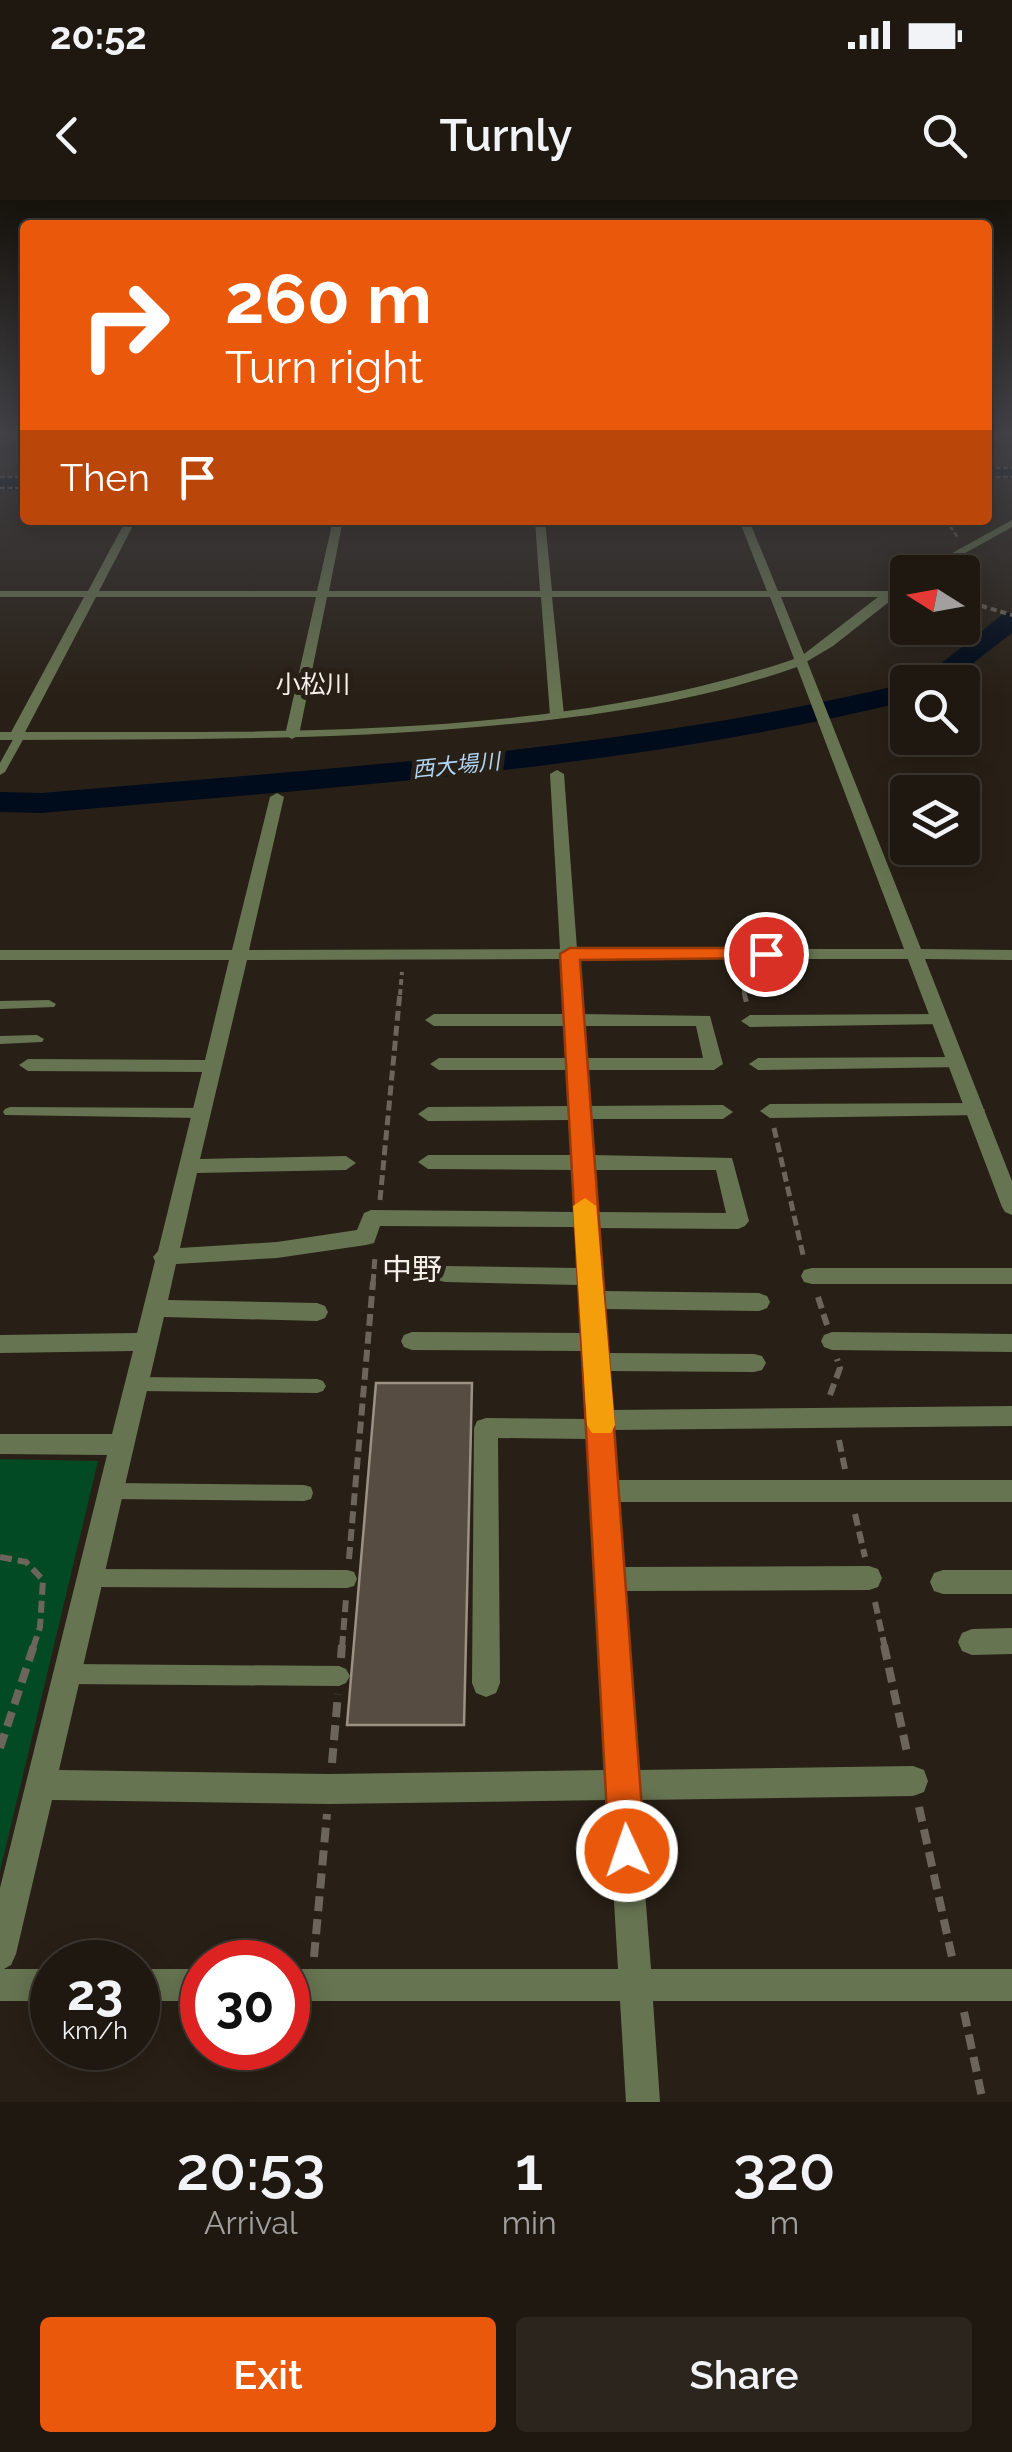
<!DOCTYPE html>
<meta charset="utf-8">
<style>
:root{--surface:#1e1810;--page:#2b251e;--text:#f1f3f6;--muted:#a1a09f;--line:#3c3730;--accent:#ea580c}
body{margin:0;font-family:Raleway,"Noto Sans JP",sans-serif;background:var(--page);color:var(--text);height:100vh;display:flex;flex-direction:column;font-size:38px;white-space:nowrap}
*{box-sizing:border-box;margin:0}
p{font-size:32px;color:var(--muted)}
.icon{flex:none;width:55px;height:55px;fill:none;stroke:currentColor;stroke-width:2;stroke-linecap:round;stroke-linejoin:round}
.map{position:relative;height:1902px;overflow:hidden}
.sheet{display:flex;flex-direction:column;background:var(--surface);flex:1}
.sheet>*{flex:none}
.top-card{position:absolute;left:20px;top:20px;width:972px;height:305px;border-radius:10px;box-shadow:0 5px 25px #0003,0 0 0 2px var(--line);background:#ea580c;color:#fff;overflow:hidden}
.needle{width:65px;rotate:281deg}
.tools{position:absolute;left:890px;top:355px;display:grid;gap:20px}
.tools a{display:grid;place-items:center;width:90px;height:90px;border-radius:10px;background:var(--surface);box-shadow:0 5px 25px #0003,0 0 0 2px var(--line);font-size:50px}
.speed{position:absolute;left:30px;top:1740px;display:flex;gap:20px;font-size:50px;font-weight:700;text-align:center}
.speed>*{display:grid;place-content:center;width:130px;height:130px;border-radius:50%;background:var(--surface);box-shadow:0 5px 25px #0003,0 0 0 2px var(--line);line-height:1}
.speed small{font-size:25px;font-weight:400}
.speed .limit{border:15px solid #d22;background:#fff;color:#111}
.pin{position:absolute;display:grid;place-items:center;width:85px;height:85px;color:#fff;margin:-42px;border:5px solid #fff;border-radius:50%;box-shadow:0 2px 10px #0007}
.me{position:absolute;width:110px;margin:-55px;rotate:357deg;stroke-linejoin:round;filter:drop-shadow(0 0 8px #0008)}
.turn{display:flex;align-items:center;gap:35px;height:210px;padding:0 40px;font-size:45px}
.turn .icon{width:130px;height:130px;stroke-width:2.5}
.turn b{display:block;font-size:70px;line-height:85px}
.then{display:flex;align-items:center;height:95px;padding:0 40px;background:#0003;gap:20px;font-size:38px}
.eta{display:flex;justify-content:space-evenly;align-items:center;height:170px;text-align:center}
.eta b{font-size:60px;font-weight:600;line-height:70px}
.action{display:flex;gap:20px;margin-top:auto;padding:20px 40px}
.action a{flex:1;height:115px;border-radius:10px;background:var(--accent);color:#fff;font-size:40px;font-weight:600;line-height:115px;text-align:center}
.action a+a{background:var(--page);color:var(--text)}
.status{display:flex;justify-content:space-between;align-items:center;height:70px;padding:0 50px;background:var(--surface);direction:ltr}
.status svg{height:28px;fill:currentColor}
header{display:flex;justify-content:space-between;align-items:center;height:130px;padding:0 40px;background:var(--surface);font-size:45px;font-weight:600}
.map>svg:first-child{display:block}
</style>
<div class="status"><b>20:52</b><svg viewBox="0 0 49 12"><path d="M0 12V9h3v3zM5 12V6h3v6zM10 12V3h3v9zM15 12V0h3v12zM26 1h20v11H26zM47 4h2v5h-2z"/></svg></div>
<header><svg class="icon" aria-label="back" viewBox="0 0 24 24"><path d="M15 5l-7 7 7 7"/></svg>Turnly<svg class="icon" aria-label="search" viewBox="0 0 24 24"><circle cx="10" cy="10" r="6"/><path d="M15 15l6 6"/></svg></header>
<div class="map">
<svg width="1012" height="1902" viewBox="0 0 1012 1902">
<rect width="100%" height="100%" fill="#282016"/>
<!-- green -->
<path fill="#024a23" d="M0,1259L98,1261L0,1671Z"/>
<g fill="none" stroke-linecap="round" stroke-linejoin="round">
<!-- river -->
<g fill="#000b1c" fill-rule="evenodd">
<rect x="988" y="267" width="24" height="12"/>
<path d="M0,276L25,277V291L0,290Z"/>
<path d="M1012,412V433L949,482H918L1003,414Z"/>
<path d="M908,483V501C624,570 331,587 41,613L0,612V592L41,593C331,568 624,551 908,483Z"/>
</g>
</g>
<!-- building -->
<path fill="#564c41" stroke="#9c9184" stroke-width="2.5" d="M376,1183H472L464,1525H347Z"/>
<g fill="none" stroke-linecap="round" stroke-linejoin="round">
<!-- path-far4 -->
<g stroke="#6c655c" stroke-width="2.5" stroke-dasharray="5 2.5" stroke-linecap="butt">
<path d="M988,268H1012"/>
<path d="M0,277H25"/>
<path d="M988,277H1012"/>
<path d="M0,288H25"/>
<path d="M946,320L958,338"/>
</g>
<!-- path-far3 -->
<g stroke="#6c655c" stroke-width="4" stroke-dasharray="6 4" stroke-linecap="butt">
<path d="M962,400L1012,415"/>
<path d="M739,767L745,795"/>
<path d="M400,795L402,772"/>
</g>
<!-- path-far2 -->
<g stroke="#6c655c" stroke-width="5" stroke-dasharray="10 5" stroke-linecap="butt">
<path d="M744,792L747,805"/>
<path d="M774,928L804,1059"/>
<path d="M380,1000L400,792"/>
<path d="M373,1084L375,1056"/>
</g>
<!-- path-far1 -->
<g stroke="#6c655c" stroke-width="6" stroke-dasharray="12 6" stroke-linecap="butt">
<path d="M818,1097L827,1125"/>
<path d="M830,1195L840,1168L837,1159"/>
<path d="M839,1240L845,1269"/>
<path d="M855,1314L865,1357"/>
<path d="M0,1357L26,1362L43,1380L40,1427L33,1448"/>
<path d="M349,1359L373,1082"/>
<path d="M875,1402L885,1448"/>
<path d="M342,1448L346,1399"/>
</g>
<!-- path -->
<g stroke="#6c655c" stroke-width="8" stroke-dasharray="15 8" stroke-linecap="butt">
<path d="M884,1445L908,1557"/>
<path d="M341,1458L342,1445"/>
<path d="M0,1548L34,1445"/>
<path d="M332,1563L338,1494"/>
<path d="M919,1607L952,1757"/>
<path d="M314,1757L327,1614"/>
<path d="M964,1812L983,1902"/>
</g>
<!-- service -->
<g fill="#677451" fill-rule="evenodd">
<path d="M16,534L25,536L5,572L0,575V563Z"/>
<path d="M49,800L56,804L54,807L0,809V801Z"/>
<path d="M37,835L44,839L42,842L0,844V836Z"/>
<path d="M10,907L201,908L208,913L201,918L5,915L3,912L5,909Z"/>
<path d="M136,1177L317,1179L323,1181L326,1186L323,1191L317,1193L136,1191L130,1189L127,1184L130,1179Z"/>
<path d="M111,1283L304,1285L311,1287L313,1293L311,1299L304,1301L111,1299L104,1297L102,1291L104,1285Z"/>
<path d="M92,1369L347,1370L354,1372L357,1379L354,1386L347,1388L92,1387L85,1385L82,1378L85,1371Z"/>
<path d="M69,1464L339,1466L346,1469L350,1476L346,1483L339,1486L69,1484L62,1481L58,1474L62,1467Z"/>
</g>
<!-- minor -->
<g fill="#677451" fill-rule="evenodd">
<path d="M126,320H136L99,391H317L333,320H343L329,391H540L535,320H545L552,391H767L739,320H749L778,391H887L908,379V387L833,446L801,465L795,461L770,397H552L564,515L557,519L550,515L541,397H327L299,535L292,539L285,535L316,397H96L23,536L11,539L9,536L84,397H0V391H88ZM781,397H878L804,454Z"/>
<path d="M1012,320V327L931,372H918Z"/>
<path d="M557,570L564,574L577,749H915L923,754L915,759H578L582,814L710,816L723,864L714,870H586L588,906L723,905L733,912L723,919H589L592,955L732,958L749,1021L745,1026L738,1029L597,1028L602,1091L759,1093L767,1096L770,1102L767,1108L759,1111L603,1109L606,1153L754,1154L762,1156L766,1163L762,1170L754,1172L607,1171L610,1210L1012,1206V1226L613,1230L615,1280H1012V1302H617L622,1367L869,1366L878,1369L882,1378L878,1387L869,1390L623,1391L636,1570L913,1566L924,1570L928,1581L924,1592L913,1596L638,1600L651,1769H1012V1801H653L660,1902H626L620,1801H288V1769H618L608,1600L329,1604L52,1600L16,1754L11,1765L4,1769H52V1801H0V1688L107,1255L0,1254V1234H112L133,1151L0,1153V1135L137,1133L155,1061L153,1057L158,1051L202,872L28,871L19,865L28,859L205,860L229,760H0V750H232L270,597L277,593L284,597L249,750L560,749L550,574ZM560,759L564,814H434L425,820L434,826H564L566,858H439L430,864L439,870H567L569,906L428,907L418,914L428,921L570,920L572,955H428L418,962L428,969L572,970L575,1012L371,1010L364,1013L357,1030L277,1042L180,1048L197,973L346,970L356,963L346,956L200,959L247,760ZM582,826H696L703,858H585ZM593,970H716L726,1013L596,1012ZM380,1026L576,1027L578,1068L445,1066L437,1068L434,1074L437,1080L445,1082L579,1085L582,1133L412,1132L404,1135L401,1141L404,1147L412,1150L583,1151L587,1219L486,1218L477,1221L474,1228L472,1483L476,1493L486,1497L496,1493L500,1483L498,1238L588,1239L607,1570L329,1574L59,1570L164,1117L317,1121L325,1118L328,1112L325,1106L317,1103L168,1100L176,1064L277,1058L366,1045L374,1043Z"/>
<path d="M940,814L949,820L946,824L750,827L741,821L750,815Z"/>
<path d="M956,857L965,863L963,867L758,870L749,864L758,858Z"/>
<path d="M975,903L985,910L982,915L770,918L760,911L770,904Z"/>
<path d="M812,1068H1012V1084H812L804,1082L801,1076L804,1070Z"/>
<path d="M832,1132L1012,1134V1152L832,1150L824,1147L821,1141L824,1135Z"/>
<path d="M943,1370H1012V1394H943L934,1391L930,1382L934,1373Z"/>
<path d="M1012,1428V1454L972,1455L962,1451L958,1442L962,1433L972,1429Z"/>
<rect x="138" y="1769" width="64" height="32"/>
</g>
<!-- tertiary -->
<path fill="#677451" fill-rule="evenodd" d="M797,458L807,461L921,749L1012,750V760L925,759L1012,981V1015L1005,1012L1002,1007L797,467C694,503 586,518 477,527C319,541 159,539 0,540V532C255,531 554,543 797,458Z"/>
</g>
<!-- sky -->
<linearGradient id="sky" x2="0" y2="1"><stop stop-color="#16120c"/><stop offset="0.47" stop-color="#424247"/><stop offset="1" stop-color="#424247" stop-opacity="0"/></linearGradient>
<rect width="1012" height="498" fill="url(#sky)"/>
<!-- route -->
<path fill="#ea580c" stroke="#983908" stroke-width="2.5" d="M766,748L773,750V758L580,760L645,1651L639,1663L627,1668L615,1663L609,1651L560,754L570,748Z"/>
<!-- slow -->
<path fill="#f59e0b" d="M585,998L596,1006L615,1225L611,1233H592L587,1225L573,1006Z"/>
<g text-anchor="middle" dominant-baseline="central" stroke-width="10" stroke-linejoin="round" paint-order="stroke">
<!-- far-water labels -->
<g font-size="22" font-style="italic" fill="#b1d5f5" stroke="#282016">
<text transform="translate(456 565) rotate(-6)">西大場川</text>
</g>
<!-- far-quarter labels -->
<g font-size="25" fill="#f5f0e9" stroke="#282016">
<text x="313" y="484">小松川</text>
</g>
<!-- quarter labels -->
<g font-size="30" fill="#f5f0e9" stroke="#282016">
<text x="412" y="1069">中野</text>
</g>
</g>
</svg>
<div class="tools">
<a><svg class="needle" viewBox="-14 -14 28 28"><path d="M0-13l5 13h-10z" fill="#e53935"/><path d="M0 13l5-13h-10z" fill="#a1a09f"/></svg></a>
<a><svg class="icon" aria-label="search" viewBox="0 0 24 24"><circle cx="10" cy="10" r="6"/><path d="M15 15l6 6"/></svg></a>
<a><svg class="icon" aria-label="layers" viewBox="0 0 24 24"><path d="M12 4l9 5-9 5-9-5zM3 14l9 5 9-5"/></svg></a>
</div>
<div class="speed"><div>23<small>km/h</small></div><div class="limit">30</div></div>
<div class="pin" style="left:766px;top:754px;background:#d93025"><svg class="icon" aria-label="arrive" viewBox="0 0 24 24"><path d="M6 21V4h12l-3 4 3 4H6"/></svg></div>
<svg class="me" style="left:627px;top:1651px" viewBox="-20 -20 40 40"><circle r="17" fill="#ea580c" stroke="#fff" stroke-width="3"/><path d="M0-11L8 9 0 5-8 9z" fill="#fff"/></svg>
<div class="top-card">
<div class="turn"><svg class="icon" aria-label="right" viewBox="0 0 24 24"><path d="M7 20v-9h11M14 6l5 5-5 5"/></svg><div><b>260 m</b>Turn right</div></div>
<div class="then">Then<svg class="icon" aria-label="arrive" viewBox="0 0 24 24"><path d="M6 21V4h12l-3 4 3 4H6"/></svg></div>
</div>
</div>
<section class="sheet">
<div class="eta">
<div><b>20:53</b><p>Arrival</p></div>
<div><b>1</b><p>min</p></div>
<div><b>320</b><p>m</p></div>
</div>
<div class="action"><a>Exit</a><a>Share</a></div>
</section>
